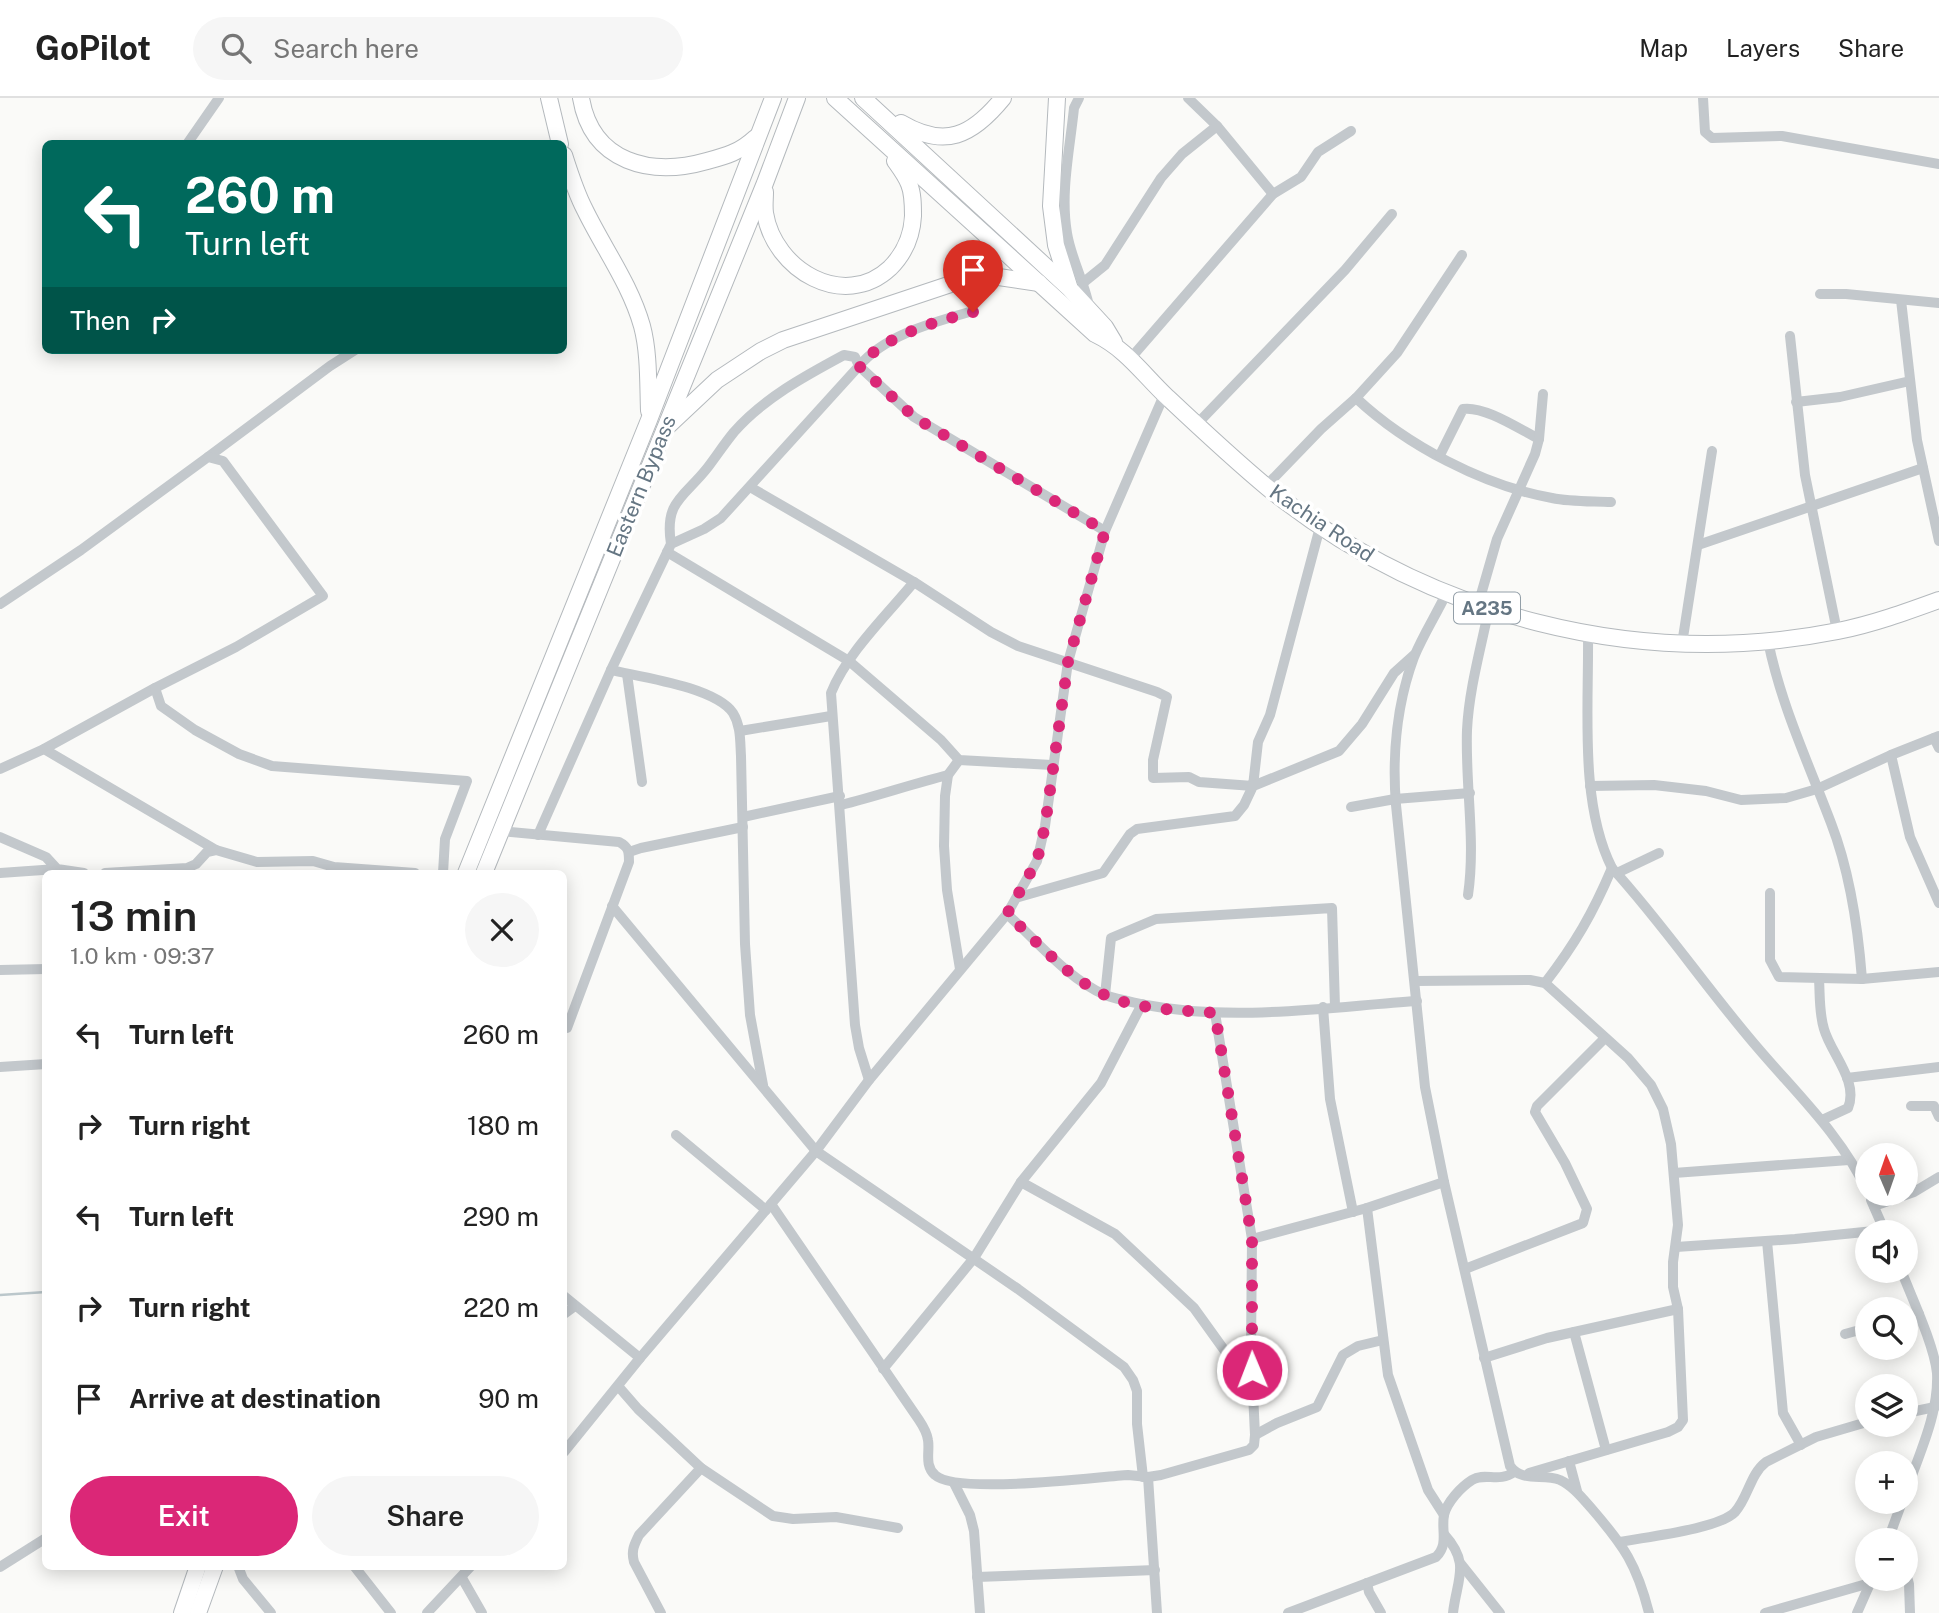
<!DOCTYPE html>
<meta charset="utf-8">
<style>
:root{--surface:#fff;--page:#f6f6f6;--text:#222;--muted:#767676;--line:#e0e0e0;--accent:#db2777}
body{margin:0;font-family:"Public Sans",sans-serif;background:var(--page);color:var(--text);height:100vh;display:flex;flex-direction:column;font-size:26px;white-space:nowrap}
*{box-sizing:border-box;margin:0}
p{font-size:23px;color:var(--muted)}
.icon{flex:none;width:38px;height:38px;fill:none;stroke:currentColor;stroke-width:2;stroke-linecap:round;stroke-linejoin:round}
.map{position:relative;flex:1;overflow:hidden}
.drawer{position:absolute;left:42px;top:772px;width:525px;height:700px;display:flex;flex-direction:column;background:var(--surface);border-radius:10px;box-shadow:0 4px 18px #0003}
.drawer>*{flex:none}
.top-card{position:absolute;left:42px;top:42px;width:525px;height:214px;border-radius:10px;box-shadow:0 4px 18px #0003;background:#00695c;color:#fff;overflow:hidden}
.needle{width:46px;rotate:358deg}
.controls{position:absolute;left:1855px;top:1045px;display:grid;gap:14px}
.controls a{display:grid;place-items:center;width:63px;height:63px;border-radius:50%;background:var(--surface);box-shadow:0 4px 18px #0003;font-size:35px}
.pin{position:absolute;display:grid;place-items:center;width:60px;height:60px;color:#fff;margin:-72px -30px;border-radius:50% 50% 50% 0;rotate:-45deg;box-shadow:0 0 7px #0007}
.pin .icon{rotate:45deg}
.me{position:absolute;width:77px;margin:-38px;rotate:359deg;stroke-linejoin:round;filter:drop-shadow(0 0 5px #0008)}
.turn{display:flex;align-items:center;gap:24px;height:147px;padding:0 28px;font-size:32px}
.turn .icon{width:91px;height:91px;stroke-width:2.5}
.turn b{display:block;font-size:49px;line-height:60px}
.then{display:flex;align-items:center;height:66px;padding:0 28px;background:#0003;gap:14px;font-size:26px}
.round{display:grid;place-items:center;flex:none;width:74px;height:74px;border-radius:37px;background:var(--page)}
.overview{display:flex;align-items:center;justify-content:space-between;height:119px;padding:0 28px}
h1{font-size:42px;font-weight:600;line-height:52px}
.button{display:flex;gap:14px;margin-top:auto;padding:14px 28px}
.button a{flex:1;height:80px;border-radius:42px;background:var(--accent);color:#fff;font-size:28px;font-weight:600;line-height:80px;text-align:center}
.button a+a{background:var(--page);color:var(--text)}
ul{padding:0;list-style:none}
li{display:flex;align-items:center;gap:21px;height:91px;padding:0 28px}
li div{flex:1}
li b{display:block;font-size:26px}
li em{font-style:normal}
header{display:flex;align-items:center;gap:42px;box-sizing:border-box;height:98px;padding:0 35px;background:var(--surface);border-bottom:2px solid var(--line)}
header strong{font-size:33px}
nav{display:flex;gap:38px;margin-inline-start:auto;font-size:24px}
.search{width:490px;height:63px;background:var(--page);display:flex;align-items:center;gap:18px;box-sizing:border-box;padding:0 24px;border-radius:38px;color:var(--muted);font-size:26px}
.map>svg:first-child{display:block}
</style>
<header>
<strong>GoPilot</strong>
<div class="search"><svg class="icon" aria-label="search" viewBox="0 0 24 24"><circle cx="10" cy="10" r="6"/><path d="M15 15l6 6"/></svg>Search here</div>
<nav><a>Map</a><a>Layers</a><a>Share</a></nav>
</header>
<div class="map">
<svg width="1939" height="1515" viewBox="0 0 1939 1515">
<rect width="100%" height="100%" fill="#fafaf8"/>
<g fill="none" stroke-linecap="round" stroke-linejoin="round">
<!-- stream -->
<path stroke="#bbc7cb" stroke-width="2.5" d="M0,1197L46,1194"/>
<!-- trunk casing -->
<g stroke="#b4b9bd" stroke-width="18">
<g id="trunk">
<path d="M549,0L560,46"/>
<path d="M581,0C592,65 651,79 707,63C726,58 740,54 755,40"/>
<path d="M835,0L1095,236C1126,251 1142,275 1166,298C1199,329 1233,361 1268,390C1427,518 1637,573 1838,533C1873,526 1906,514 1939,502"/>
<path d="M863,0L1069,190L1105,229L1114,244"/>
<path d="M1057,0L1051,108L1056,147L1069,188"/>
<path d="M901,25C945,51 972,38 1003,0"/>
<path d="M564,57C570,76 576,95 585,112C604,151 630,186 642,228C649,254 648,285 649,313"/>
<path d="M765,94C765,101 764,108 765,115C774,172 844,213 890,170C905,155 912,138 913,118C913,107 913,95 909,86C906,78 900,70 895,63"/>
<path d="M668,328L717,282L761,253L783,242L969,180L992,178L1039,185"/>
<path d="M466,775L649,322L773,0"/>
<path d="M484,775L765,85L797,0"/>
<path d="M182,1515L198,1468"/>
<path d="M198,1515L215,1468"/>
</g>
</g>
<!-- minor -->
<g stroke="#c3c8cc" stroke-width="10">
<path d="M1079,0L1074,10C1070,50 1060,95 1067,135C1071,160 1084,183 1089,208"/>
<path d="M1188,0L1217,28L1273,96"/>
<path d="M1703,0L1705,34L1712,40L1782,38L1939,66"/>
<path d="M187,46L219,0"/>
<path d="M1084,184L1105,167L1161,80L1182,56L1217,28"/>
<path d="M1820,196H1846L1939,205"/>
<path d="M1901,202L1917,342L1939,443"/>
<path d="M973,213C935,224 886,236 859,268L914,319L1105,433"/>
<path d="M1790,238L1805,377L1837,533"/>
<path d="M1130,261L1273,96L1301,79L1318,54L1351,33"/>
<path d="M1356,300C1406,347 1484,388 1552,400C1571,404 1592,403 1611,404"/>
<path d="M1796,304L1840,299L1910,283"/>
<path d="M1197,326L1345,172L1392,116"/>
<path d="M1440,357L1463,311C1485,308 1519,331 1539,341"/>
<path d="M208,359L330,268L355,252"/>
<path d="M1266,388L1321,331L1356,300L1397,255L1462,157"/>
<path d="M750,389L914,484L991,534L1018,548L1157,594L1167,599L1153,662V680L1189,679L1199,684L1253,688L1258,644L1270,617L1320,429"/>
<path d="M1698,447L1923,370"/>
<path d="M667,454L849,563L941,642L959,662L1052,667"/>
<path d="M1446,496C1436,517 1423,537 1414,559C1397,605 1392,658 1396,707L1425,989L1444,1084L1510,1368C1522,1385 1543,1375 1560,1382C1573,1388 1583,1401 1592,1411C1624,1448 1637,1467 1649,1515"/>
<path d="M0,506L81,452L208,359L223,363L323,498L236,549L155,590L44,651L0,671"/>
<path d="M1478,507L1497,441L1535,356L1539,341L1543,296"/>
<path d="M1588,537C1589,609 1579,705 1612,770C1664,827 1707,891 1757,949C1796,995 1842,1038 1867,1093"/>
<path d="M1768,543C1781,607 1808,664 1831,725C1850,774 1858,829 1862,881"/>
<path d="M1682,546L1712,353"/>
<path d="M611,572C641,579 715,589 733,615C741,628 740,643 741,658L745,846L750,917L763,987"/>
<path d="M627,576L642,684"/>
<path d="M155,590L161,608L195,632L239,656L272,668L467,683L445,741L443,775"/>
<path d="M740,633L831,618"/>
<path d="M1934,640L1939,650"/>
<path d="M44,651L216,752"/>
<path d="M1891,657L1910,739L1939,805"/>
<path d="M959,662L948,677L945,698L944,748L947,792L960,871"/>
<path d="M1590,688L1654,687L1706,693L1741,702L1786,700L1817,691L1891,657L1939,638"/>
<path d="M841,707C877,698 912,686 948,677"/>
<path d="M1351,709L1395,701L1470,695"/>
<path d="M743,719L840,698"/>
<path d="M501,733L619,744C629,749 629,754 629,764L567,930"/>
<path d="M538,737L611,572L671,446C664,402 685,399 708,369C717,357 725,345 734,334C764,300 805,278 844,257L855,259L859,268L721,420L704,431L671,446"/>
<path d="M0,739L46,759L57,771L84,775"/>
<path d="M629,754L641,750L743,729"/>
<path d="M0,775L57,771"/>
<path d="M105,775L187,770L196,766L207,754L216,752L257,764L313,763L334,769L415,775"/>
<path d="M1617,775L1659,755"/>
<path d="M1770,795V862L1779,879L1862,881L1939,874"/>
<path d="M1468,797C1476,742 1465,687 1467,632C1469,591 1481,550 1489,510"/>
<path d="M1019,799L1103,775L1130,736L1137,731L1235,718L1244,707L1253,688L1339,653L1362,626L1394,575L1414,557"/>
<path d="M612,808L816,1053L1018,1191L1124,1269L1133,1282L1137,1293V1326L1143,1379"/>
<path d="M1007,816C1038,844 1067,880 1105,897C1118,902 1133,904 1146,907C1235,924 1328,909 1417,903"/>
<path d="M0,872L46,871"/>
<path d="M1819,881C1820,897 1819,915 1824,931C1831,956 1859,983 1848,1010L1822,1022"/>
<path d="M1415,883L1530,882L1545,885L1628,960L1651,987L1663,1011L1671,1046L1678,1127L1673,1164V1189L1678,1211L1683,1322L1678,1329L1668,1334L1529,1375"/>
<path d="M1545,885C1575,846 1593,815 1612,770"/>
<path d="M1105,897L1111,840L1156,821L1332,810L1335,909"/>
<path d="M1323,909L1330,1001L1353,1114"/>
<path d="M0,969L46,966"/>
<path d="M1847,980L1939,969"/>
<path d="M869,982L859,950L855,927L831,595C847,555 886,518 914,484"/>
<path d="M1911,1008H1934L1939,1019"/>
<path d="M676,1037L766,1112"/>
<path d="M1674,1075L1849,1062"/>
<path d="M1021,1084L1115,1136L1194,1210L1253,1292"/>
<path d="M1871,1102L1885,1134"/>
<path d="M771,1106L919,1322C923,1328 927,1335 928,1342C930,1354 924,1367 935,1377C956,1397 1094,1379 1128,1377L1148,1379L1161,1377L1249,1352L1254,1347L1255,1337L1251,1253L1252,1141L1215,915"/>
<path d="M1874,1108L1914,1094L1939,1079"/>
<path d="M1367,1110L1388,1277L1428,1392L1444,1417"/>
<path d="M1252,1141L1367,1110L1444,1084"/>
<path d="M1767,1143L1783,1315L1801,1347"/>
<path d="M1676,1149L1795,1141L1884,1132"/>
<path d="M1465,1171L1583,1125L1587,1111L1565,1065L1535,1014L1537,1008L1605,940"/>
<path d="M1901,1172C1912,1200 1934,1247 1937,1275C1939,1316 1919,1356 1906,1394"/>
<path d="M564,1198L640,1260"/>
<path d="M564,1216L575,1208"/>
<path d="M1906,1220L1919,1216"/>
<path d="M1574,1234L1606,1352"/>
<path d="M1845,1236L1867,1230"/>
<path d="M1484,1260L1547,1240L1678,1211"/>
<path d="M883,1271L974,1160L1021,1084L1101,985L1142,906"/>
<path d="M618,1288L638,1311L701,1370L773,1418L793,1421L836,1419L898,1430"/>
<path d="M1906,1315L1935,1309"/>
<path d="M1255,1337L1277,1325L1317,1309L1343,1257L1358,1248L1383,1242"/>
<path d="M564,1354L640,1260L816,1053L869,982L1007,816L1037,763L1045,728L1068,564L1105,433L1164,297"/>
<path d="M1569,1363L1577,1393"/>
<path d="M1148,1379L1157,1515"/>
<path d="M954,1385L970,1417L974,1433L980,1515"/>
<path d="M1444,1436C1471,1466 1457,1480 1453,1515"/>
<path d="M1888,1442L1902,1404"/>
<path d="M1620,1444C1645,1439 1719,1431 1735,1414C1748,1400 1750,1376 1766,1364L1816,1339L1867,1324"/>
<path d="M1461,1466L1500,1515"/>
<path d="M238,1468L243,1481L271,1515"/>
<path d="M354,1468L391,1515"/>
<path d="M0,1469L46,1440"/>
<path d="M1906,1475L1909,1486L1910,1515"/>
<path d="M977,1479L1155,1472"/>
<path d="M462,1480L482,1515"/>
<path d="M1367,1485L1369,1494L1381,1515"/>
<path d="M427,1515L471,1468"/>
<path d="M661,1515L634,1464C631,1453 634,1447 639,1437L701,1370"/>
<path d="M1288,1515L1436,1459C1449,1446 1441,1433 1444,1417C1447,1404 1461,1389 1472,1382C1485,1374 1499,1385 1514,1374"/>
<path d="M1765,1515L1870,1485"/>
<path d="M1857,1515L1872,1481"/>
</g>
<!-- trunk -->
<use href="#trunk" stroke="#fff" stroke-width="16"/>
</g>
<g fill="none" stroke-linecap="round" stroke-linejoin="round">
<!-- route -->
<path stroke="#db2777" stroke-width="12" stroke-dasharray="0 21.6" d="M973,214C935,224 885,237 859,268L914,319L1105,433L1068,564L1045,728L1037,763L1007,816C1038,844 1066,878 1103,896C1136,912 1179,912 1215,915L1252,1141V1272"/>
</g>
<g text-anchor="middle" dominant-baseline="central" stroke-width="7" stroke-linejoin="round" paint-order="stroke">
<!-- shield labels -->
<rect fill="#fff" stroke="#939fa8" stroke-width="2" x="1454" y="494.5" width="66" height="31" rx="5"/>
<g font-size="19" font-weight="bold" fill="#657683">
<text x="1487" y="510">A235</text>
</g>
<!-- street labels -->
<g font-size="21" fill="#657683" stroke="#fff">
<text transform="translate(641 388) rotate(-68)">Eastern Bypass</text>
<text transform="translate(1322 425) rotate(34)">Kachia Road</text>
</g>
</g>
</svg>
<div class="controls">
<a><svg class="needle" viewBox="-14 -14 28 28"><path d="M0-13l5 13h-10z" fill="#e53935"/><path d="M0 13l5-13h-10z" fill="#767676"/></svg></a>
<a><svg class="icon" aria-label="sound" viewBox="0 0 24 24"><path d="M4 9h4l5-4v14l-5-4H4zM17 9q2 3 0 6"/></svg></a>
<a><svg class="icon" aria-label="search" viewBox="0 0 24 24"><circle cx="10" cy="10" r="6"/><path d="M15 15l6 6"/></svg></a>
<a><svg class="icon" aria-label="layers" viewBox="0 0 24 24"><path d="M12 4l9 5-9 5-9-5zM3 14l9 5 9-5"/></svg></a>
<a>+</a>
<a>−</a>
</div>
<div class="pin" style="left:973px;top:214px;background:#d93025"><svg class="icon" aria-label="arrive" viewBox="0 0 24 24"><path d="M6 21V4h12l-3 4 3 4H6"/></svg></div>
<svg class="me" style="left:1252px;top:1272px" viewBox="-20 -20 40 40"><circle r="17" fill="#db2777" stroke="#fff" stroke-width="3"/><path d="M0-11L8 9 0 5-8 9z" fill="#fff"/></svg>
<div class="top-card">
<div class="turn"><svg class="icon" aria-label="left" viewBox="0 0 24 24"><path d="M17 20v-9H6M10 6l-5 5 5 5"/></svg><div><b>260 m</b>Turn left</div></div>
<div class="then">Then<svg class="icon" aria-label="right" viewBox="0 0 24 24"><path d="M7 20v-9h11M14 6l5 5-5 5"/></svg></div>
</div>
<section class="drawer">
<div class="overview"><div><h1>13 min</h1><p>1.0 km · 09:37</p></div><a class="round"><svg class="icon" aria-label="close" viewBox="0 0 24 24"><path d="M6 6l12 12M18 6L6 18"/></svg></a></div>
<ul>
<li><svg class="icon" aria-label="left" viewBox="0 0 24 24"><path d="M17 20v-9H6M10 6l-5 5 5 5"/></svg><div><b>Turn left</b></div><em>260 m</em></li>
<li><svg class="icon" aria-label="right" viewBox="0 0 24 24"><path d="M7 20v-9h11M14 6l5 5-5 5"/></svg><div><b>Turn right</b></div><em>180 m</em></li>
<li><svg class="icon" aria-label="left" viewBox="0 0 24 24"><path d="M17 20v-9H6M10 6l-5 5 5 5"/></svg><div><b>Turn left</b></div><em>290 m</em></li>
<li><svg class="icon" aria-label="right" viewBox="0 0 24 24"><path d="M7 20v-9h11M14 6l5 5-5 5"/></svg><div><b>Turn right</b></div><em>220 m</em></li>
<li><svg class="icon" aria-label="arrive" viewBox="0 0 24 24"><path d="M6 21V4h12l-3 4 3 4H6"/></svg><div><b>Arrive at destination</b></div><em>90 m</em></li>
</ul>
<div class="button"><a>Exit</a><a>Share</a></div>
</section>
</div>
